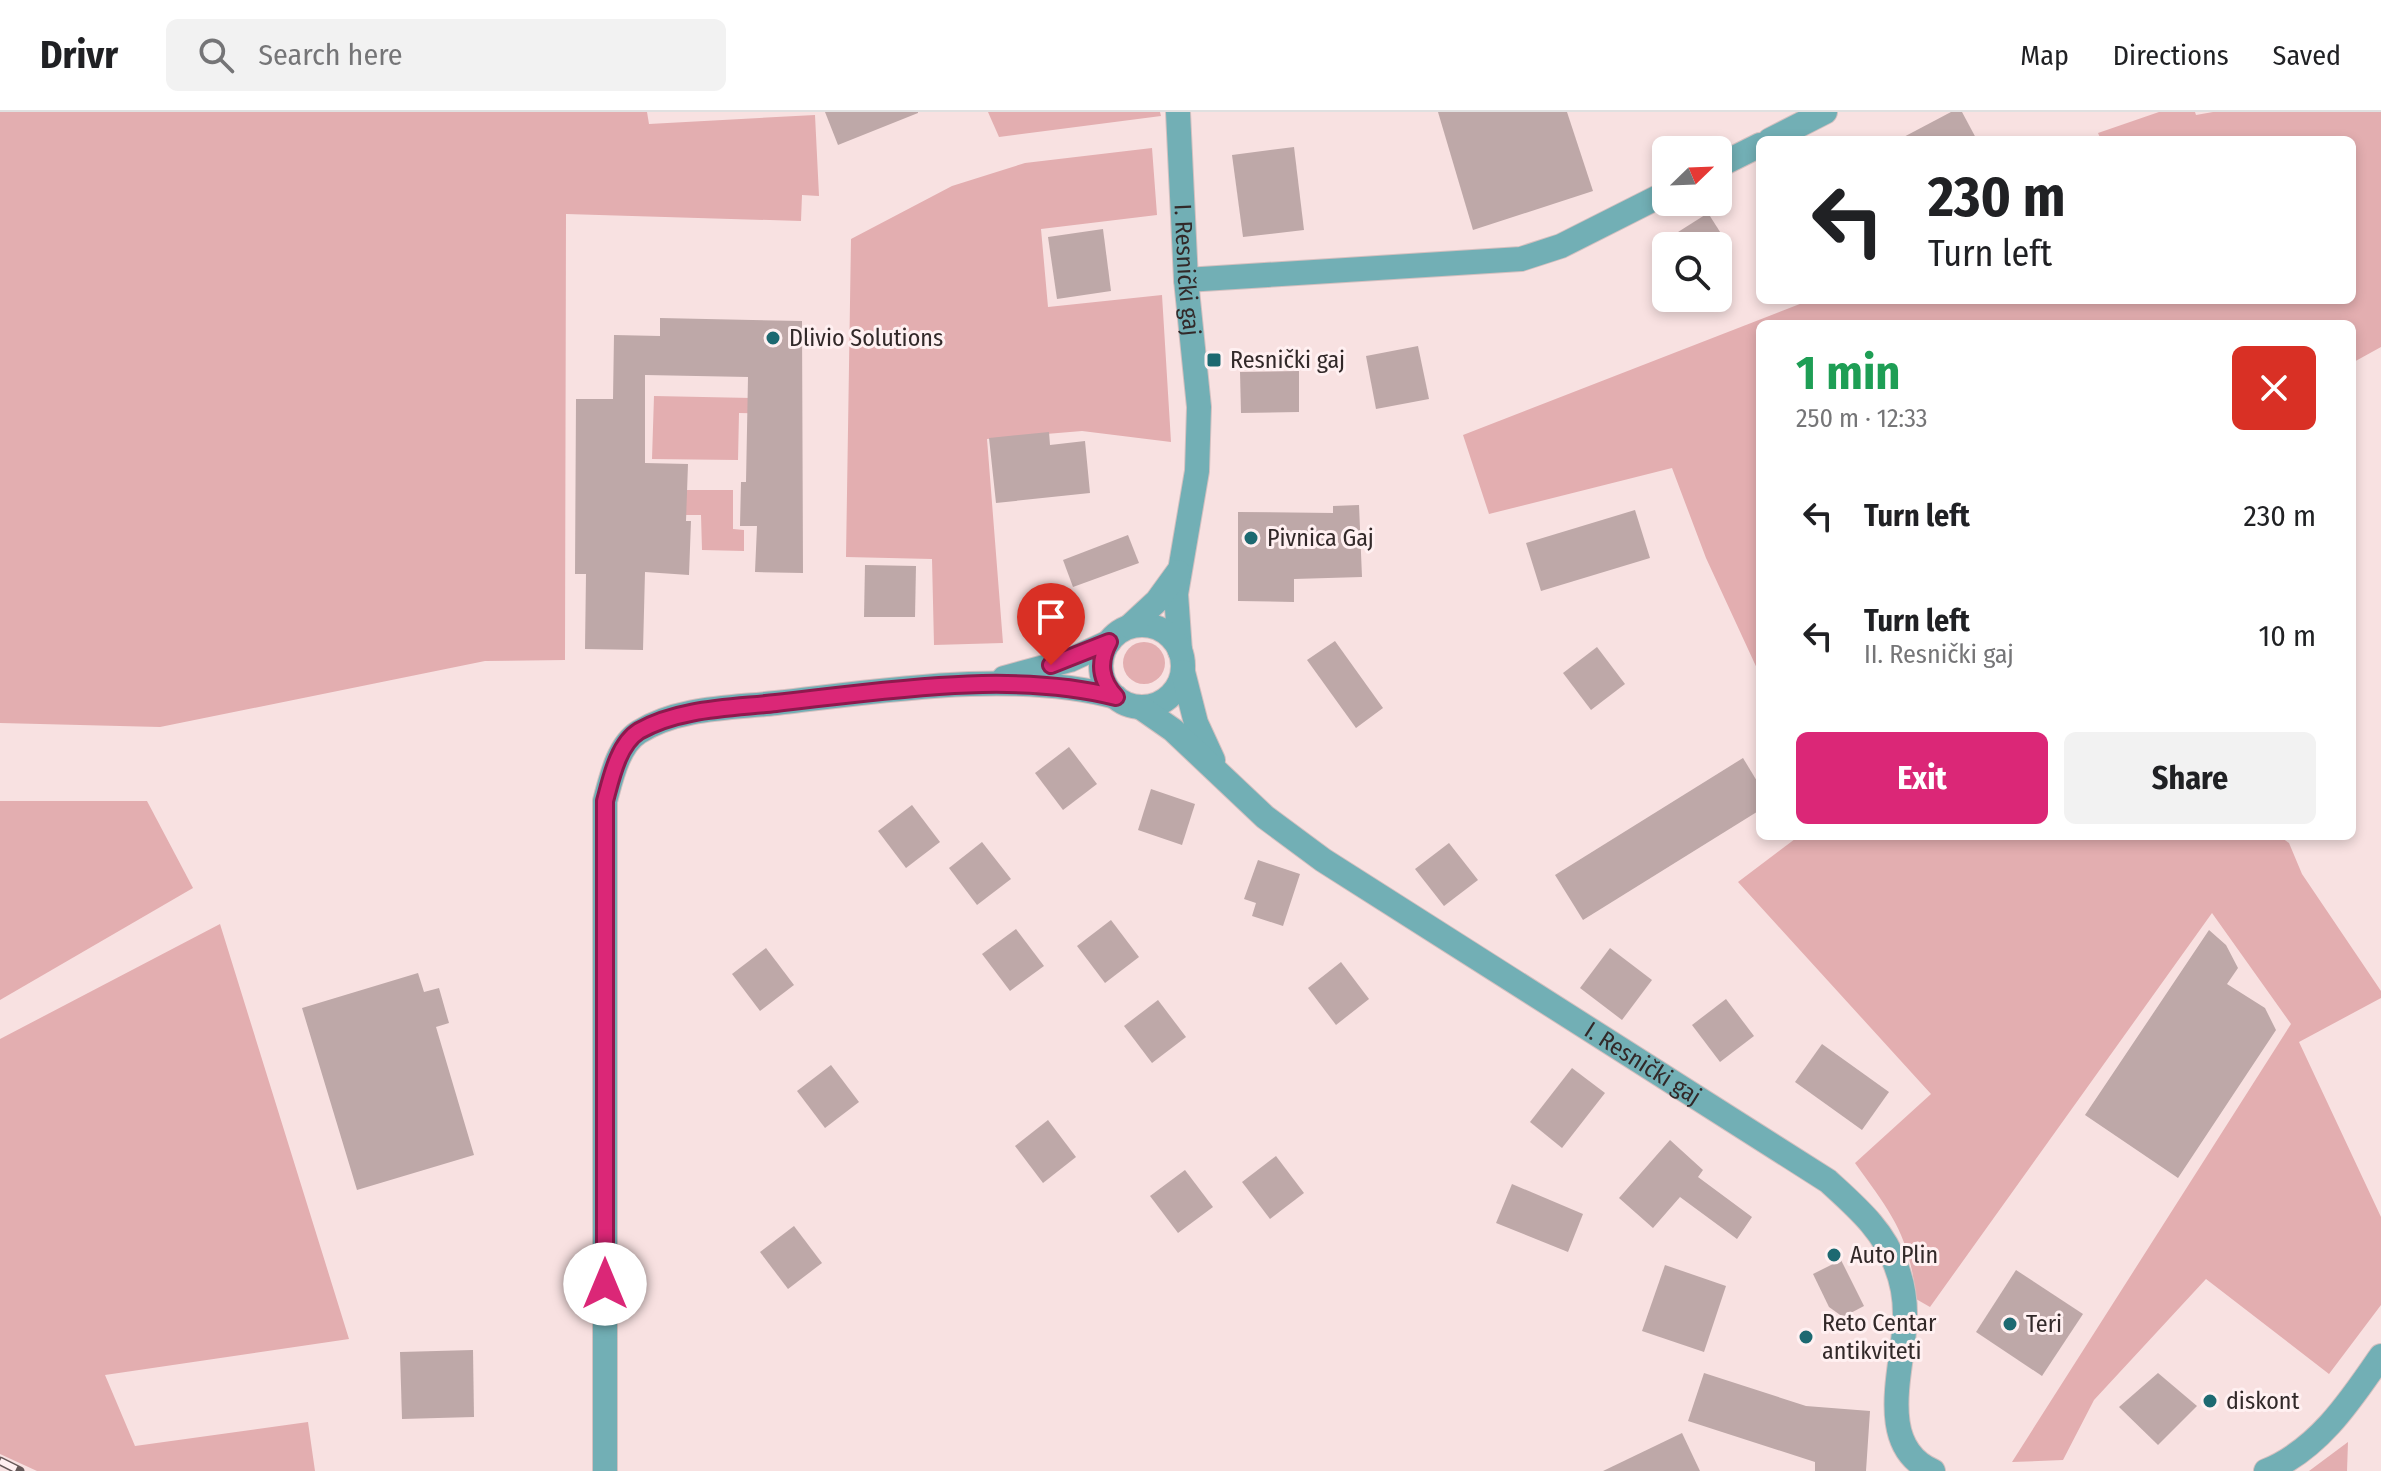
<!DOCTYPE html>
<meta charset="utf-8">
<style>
:root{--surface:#fff;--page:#f2f2f2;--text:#202124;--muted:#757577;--line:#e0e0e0;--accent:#db2777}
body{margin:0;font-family:"Fira Sans Condensed",sans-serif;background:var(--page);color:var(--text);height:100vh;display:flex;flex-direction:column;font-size:30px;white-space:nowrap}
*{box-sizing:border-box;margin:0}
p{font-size:26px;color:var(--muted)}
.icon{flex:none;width:44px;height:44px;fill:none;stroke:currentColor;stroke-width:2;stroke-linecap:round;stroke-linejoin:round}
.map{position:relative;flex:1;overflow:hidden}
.panel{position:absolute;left:1756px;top:208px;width:600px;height:520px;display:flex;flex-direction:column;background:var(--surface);border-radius:12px;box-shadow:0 4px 12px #0003}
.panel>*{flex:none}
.hud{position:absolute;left:1756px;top:24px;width:600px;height:168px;border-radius:12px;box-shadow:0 4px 12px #0003;background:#fff;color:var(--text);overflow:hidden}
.needle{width:52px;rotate:67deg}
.fabs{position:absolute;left:1652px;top:24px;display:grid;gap:16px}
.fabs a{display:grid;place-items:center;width:80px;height:80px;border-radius:12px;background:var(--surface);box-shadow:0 4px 12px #0003;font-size:40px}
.pin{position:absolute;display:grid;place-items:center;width:68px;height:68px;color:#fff;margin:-82px -34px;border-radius:50% 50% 50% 0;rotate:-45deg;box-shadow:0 0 8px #0007}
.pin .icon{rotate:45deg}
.me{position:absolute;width:88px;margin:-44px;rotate:0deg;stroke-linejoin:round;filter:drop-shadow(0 0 6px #0008)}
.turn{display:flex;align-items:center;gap:28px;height:168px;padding:0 40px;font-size:36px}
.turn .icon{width:104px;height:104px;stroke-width:2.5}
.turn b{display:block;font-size:56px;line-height:68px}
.round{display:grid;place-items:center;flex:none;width:84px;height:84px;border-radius:12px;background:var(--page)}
.head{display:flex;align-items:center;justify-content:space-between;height:136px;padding:0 40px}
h1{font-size:48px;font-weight:700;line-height:60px;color:#1e9e55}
.button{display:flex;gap:16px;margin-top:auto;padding:16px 40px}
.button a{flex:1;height:92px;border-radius:12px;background:var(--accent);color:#fff;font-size:32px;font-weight:700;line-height:92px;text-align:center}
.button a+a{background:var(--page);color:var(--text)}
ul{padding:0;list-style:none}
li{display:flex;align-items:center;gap:24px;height:120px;padding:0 40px}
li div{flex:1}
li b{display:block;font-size:30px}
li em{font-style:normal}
header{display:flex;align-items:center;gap:48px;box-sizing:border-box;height:112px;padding:0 40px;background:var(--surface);border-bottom:2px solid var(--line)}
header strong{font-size:38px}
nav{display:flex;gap:44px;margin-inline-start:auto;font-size:28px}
.search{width:560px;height:72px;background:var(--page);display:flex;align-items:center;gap:20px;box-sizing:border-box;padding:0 28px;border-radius:12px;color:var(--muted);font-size:30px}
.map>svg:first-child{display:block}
</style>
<header>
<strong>Drivr</strong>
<div class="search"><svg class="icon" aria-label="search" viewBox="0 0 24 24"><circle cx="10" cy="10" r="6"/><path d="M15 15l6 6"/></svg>Search here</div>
<nav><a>Map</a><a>Directions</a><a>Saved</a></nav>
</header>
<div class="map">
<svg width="2381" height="1359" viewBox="0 0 2381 1359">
<rect width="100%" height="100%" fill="#f8e1e1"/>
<!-- green -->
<g fill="#e3aeb0">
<path d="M0,0H647L649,12L815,3L819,84L802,83L801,109L566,102L565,548L485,549L160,615L0,611Z"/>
<path d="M988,0H1160L1161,4L999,25Z"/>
<path d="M2159,0H2195L2196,3L2213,0H2381V235L2352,251V212H1760V563L1706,446L1672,356L1489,402L1463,323L1810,188H2352V28H2101L2098,21Z"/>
<path d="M1152,36L1157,103L1041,117L1048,195L1162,183L1171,330L1082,319L987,327L1003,531L934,533L932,447L846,445L851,127L952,74L1025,51Z"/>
<path d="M654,284L802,287V302L739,301L738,348L652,347Z"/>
<path d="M657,378H733V417L744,418V439L702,438L701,403H657Z"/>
<circle cx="1144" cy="551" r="21"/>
<path d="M0,689H147L193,776L0,888Z"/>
<path d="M1799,724H2279L2289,731L2302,762L2381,879V886L2299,930L2381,1105V1193L2329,1262L2206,1167L2094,1288L2063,1348L2012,1350L2291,912L2212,801L1930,1195L1916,1187C1910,1123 1891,1101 1855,1051L1931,982L1738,770Z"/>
<path d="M220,812L349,1227L105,1263L135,1334L308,1310L315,1359H37L0,1342V927Z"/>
<path d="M2348,1330L2347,1359H2309Z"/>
</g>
<!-- building -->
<g fill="#bea8a8">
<path d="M825,0H918V1L838,33Z"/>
<path d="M1438,0H1567L1593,79L1473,118Z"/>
<path d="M1951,0H1962L1977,28H1898Z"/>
<path d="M1294,35L1304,118L1243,125L1232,43Z"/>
<path d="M1708,101L1729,134H1656Z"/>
<path d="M1103,117L1111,179L1057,187L1048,125Z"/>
<path d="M660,206L802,209L803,461L755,460L757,414H740L741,370H746L748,265L645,263V351L688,352L686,409H691L689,463L645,460L643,538L585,537L586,462H575L576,287H613L614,223L660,224Z"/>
<path d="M1418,234L1429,287L1376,297L1366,244Z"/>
<path d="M1299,259V300L1241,301L1240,260Z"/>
<path d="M1049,320L1050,333L1085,329L1090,381L996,391L989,326Z"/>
<path d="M1359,393L1362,465L1294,467V490L1238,489V400L1333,401V394Z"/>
<path d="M1635,398L1650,446L1541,479L1526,431Z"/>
<path d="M1128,423L1139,451L1073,475L1063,448Z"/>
<path d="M865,453L916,454L915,505H864Z"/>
<path d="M1335,529L1383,596L1356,616L1307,548Z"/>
<path d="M1597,535L1625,572L1591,598L1563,561Z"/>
<path d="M1069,635L1097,672L1063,698L1035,661Z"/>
<path d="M1743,646L1760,674V698L1583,808L1555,763Z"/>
<path d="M1151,677L1195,692L1182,733L1138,718Z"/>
<path d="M912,693L940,730L906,756L878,719Z"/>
<path d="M982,730L1011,767L977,793L949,756Z"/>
<path d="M1449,731L1478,768L1444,794L1415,757Z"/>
<path d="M1258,748L1300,762L1283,814L1252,804L1256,791L1244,787Z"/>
<path d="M1111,808L1139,845L1105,871L1077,834Z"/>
<path d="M1016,817L1044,854L1010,879L982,842Z"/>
<path d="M2209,818L2226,833L2238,856L2227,872L2265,896L2276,918L2178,1066L2085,1003Z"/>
<path d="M766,836L794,873L760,899L732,862Z"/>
<path d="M1610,836L1652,868L1622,908L1580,876Z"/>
<path d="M1341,850L1369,887L1336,913L1308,876Z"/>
<path d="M418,861L424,880L439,876L449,911L436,915L474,1043L357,1078L302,896Z"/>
<path d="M1726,887L1754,924L1720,950L1692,913Z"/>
<path d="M1158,888L1186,925L1152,951L1124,914Z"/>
<path d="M1822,932L1889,980L1862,1018L1795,970Z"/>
<path d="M831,953L859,990L825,1016L797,979Z"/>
<path d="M1572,956L1605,981L1562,1036L1530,1010Z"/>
<path d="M1048,1008L1076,1045L1043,1071L1015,1034Z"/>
<path d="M1670,1028L1703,1058L1698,1065L1752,1105L1737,1127L1680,1085L1653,1116L1619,1086Z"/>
<path d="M1276,1044L1304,1081L1270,1107L1242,1070Z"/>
<path d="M1185,1058L1213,1095L1178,1121L1150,1084Z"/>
<path d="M1512,1072L1583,1102L1568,1140L1496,1111Z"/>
<path d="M794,1114L822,1151L788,1177L760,1140Z"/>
<path d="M1841,1148L1864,1194L1843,1205L1829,1195L1813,1162Z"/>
<path d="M1665,1153L1726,1174L1704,1240L1642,1219Z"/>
<path d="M2016,1158L2083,1202L2042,1264L1976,1220Z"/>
<path d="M473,1238L474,1305L402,1307L400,1240Z"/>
<path d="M1704,1261L1806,1294L1870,1299L1866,1359H1815V1350L1688,1309Z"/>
<path d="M2158,1261L2197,1294L2158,1333L2119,1295Z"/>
<path d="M1682,1321L1700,1359H1603Z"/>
</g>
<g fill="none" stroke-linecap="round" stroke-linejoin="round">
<!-- minor casing -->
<g stroke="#d4c0c0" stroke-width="26">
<g id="minor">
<path id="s1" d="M1178,0L1186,168L1199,295L1197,359L1176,482L1180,539"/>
<path d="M1770,28L1825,0"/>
<path d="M1718,54L1760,33"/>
<path d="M1186,168L1521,147L1561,134L1666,81"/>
<circle cx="1142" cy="554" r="41"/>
<path d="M1130,514L1157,489L1178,460"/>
<path d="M1183,560L1196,611L1213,648"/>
<path d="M1004,566L1070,548L1109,530"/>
<path id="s2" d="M1140,595L1173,618L1265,705L1323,748L1828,1069C1855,1094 1884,1118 1896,1154C1902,1169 1905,1186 1905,1202C1906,1249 1872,1333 1933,1359"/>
<path d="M605,1359V689C611,667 618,633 639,620C678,595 732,596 776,591C881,579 1013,557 1116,585"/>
<path d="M2266,1359C2318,1338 2351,1288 2381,1244"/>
</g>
</g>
<!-- minor -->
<use href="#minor" stroke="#72afb5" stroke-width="24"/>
<!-- rail casing -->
<g stroke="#645757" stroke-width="9">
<path id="rail" d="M0,1349L20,1359"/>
</g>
<!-- rail -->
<use href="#rail" stroke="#fff0f1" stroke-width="6" stroke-dasharray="18" stroke-linecap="butt"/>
</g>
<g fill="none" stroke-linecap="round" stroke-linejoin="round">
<!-- route casing -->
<g stroke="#8e194d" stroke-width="20">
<path id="route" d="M605,1172V689C611,667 618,632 639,619C679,596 732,596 776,591C882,579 1012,558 1116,585C1100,568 1098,550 1109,530L1051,553"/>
</g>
<!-- route -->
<use href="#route" stroke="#db2777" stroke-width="14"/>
</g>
<!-- markers -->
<g fill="#1d6971" stroke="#fff0f1" stroke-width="3">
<circle cx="773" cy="226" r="8"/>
<rect x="1206" y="240" width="16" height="16" rx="4"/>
<circle cx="1251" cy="426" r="8"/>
<circle cx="1834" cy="1143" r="8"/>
<circle cx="2010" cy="1212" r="8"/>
<circle cx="1806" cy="1225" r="8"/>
<circle cx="2210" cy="1289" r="8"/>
</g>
<g text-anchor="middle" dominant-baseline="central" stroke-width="6" stroke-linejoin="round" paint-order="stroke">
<!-- street labels -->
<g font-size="24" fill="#322929" stroke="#fff0f1">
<text stroke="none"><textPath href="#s1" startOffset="158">I. Resnički gaj</textPath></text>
<text stroke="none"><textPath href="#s2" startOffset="618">I. Resnički gaj</textPath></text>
</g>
<!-- poi labels -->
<g font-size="24" fill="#322929" stroke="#fff0f1" text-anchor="start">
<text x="789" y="226">Dlivio Solutions</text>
<text x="1230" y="248">Resnički gaj</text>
<text x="1267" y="426">Pivnica Gaj</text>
<text x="1850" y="1143">Auto Plin</text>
<text x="1822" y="1211">Reto Centar<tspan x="1822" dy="28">antikviteti</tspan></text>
<text x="2026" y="1212">Teri</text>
<text x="2226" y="1289">diskont</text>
</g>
</g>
</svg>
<div class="fabs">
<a><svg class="needle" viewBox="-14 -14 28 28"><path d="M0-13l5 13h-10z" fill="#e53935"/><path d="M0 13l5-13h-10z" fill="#757577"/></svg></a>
<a><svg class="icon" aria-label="search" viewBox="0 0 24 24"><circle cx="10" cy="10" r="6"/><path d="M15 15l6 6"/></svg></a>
</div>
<div class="pin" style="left:1051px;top:553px;background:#d93025"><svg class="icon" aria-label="arrive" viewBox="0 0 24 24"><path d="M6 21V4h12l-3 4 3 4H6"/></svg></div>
<svg class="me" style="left:605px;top:1172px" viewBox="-20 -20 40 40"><circle r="19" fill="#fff"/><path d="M0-13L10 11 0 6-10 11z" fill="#db2777"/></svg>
<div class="hud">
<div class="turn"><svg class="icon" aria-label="left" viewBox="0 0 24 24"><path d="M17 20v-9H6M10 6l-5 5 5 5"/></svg><div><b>230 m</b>Turn left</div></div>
</div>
<section class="panel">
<div class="head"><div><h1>1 min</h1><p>250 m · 12:33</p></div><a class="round" style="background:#d93025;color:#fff"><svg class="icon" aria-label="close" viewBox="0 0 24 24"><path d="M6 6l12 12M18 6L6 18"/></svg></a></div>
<ul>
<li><svg class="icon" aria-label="left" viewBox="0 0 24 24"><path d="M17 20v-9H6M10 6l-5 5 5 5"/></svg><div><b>Turn left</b></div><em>230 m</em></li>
<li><svg class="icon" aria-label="left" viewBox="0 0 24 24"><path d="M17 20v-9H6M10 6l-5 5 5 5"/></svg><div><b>Turn left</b><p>II. Resnički gaj</p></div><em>10 m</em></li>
</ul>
<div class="button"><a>Exit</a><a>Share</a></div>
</section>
</div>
